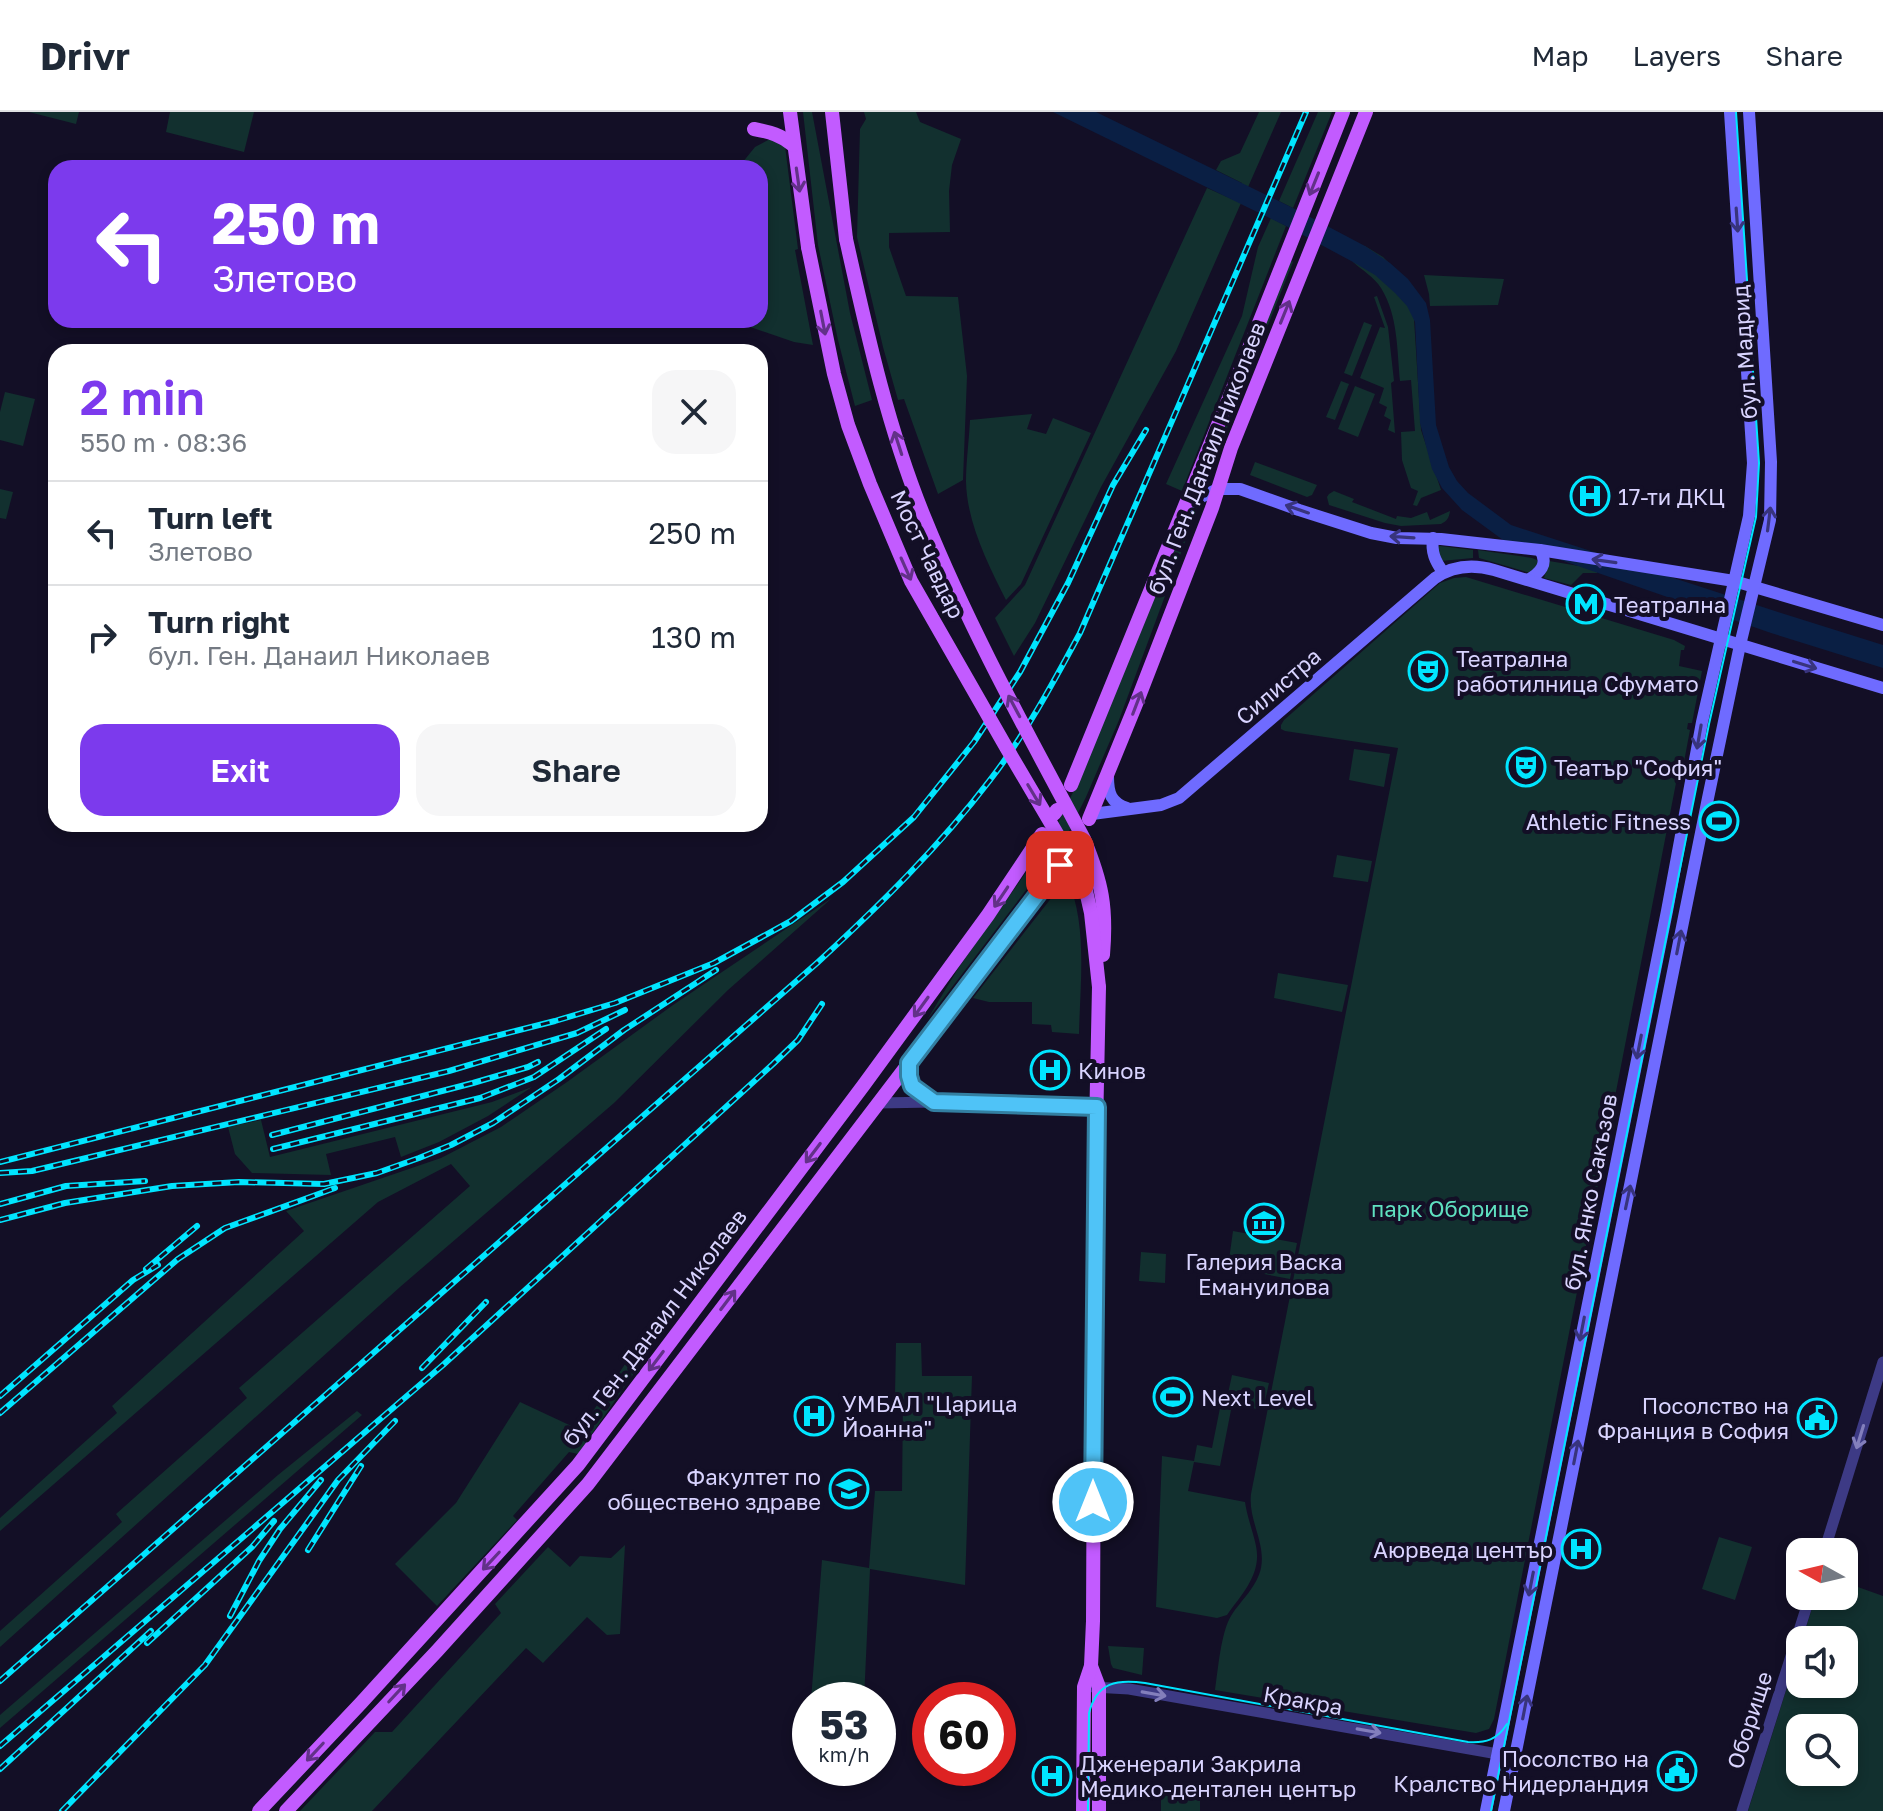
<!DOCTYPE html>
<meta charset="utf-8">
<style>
:root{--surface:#fff;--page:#f6f6f7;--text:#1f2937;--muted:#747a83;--line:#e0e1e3;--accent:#7c3aed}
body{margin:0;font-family:"Golos Text",sans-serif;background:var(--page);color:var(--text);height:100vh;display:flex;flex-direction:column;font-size:30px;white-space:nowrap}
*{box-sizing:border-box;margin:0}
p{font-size:26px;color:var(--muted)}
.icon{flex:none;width:44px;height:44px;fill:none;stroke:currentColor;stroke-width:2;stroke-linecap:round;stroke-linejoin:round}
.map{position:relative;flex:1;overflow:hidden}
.details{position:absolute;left:48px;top:232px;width:720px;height:488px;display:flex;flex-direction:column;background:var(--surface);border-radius:24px;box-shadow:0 4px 12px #0003}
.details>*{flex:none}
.guide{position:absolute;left:48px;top:48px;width:720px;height:168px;border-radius:24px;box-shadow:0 4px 12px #0003;background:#7c3aed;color:#fff;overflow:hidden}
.needle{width:52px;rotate:278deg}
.controls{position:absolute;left:1786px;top:1426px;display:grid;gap:16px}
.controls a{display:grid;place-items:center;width:72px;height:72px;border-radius:16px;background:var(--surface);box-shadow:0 4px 12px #0003;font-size:40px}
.speed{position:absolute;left:792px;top:1570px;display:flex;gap:16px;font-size:40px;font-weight:700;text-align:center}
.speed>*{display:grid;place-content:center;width:104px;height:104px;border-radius:50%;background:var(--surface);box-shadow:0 4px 12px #0003;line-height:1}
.speed small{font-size:20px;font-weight:400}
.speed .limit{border:12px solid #d22;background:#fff;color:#111}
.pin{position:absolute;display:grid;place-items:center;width:68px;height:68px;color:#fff;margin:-34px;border-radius:16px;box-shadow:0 4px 12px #0006}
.me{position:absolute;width:88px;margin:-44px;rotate:0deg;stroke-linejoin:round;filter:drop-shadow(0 0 6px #0008)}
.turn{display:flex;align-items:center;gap:28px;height:168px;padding:0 32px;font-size:36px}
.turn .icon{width:104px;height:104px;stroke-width:2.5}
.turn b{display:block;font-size:56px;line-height:68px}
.round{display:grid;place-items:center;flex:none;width:84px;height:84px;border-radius:24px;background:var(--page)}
.head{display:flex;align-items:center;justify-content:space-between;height:136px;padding:0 32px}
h1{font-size:48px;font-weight:600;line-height:60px;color:var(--accent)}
.cta{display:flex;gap:16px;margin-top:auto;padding:16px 32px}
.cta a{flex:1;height:92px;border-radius:24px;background:var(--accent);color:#fff;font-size:32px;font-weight:600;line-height:92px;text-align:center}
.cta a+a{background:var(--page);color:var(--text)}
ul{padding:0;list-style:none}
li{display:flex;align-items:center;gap:24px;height:104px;padding:0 32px;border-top:2px solid var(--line)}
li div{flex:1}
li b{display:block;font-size:30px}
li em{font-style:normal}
header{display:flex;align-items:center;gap:48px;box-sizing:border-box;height:112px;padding:0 40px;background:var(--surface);border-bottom:2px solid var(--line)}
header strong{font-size:38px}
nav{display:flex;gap:44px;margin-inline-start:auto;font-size:28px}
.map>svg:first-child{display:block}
</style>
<header>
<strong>Drivr</strong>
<nav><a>Map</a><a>Layers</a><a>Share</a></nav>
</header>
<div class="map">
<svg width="1883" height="1699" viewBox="0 0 1883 1699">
<rect width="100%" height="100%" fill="#130f26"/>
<!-- green -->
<g fill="#12302f" fill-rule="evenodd">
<path d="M29,0H79L76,12Z"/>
<path d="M170,0H254L244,40L166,20Z"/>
<path d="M803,0H812L850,201L872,288L855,294L838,228L818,133Z"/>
<path d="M864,0H916L920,10L961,27L952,53L949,79L950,120L889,121V135L906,184L958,185L967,264L963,368L938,382L904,287L898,288L883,235L857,125L860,17L866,7Z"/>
<path d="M1259,0H1281L1176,239L1101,375L1035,511L1014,544L995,506L1025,473L1207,76L1234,88L1242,71L1216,58L1221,49L1240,41Z"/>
<path d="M1318,0H1332L1293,96L1279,89Z"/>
<path d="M772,26L785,34L798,137L795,138L813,233L794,230L730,208H760V56H738L755,35Z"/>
<path d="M1271,106L1286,114L1182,379L1166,372L1242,204L1258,135Z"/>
<path d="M1365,134L1383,145L1393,155L1414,207L1421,318L1441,378L1421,386L1417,394L1413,393L1418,379L1411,376L1402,348L1401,320L1415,319L1411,268L1400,269C1397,238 1398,203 1381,176C1374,165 1362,158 1353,150Z"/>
<path d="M1292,149L1293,150L1207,367L1205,365L1289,151Z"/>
<path d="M1424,163L1504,167L1498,193L1430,194L1429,182Z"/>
<path d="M1377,184L1388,215L1394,269L1391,271L1395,321L1388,318L1391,308L1384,304L1387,295L1379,291L1384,276L1360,266L1380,215L1385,216L1374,185Z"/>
<path d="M1364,210L1372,213L1352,264L1344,261Z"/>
<path d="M1341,269L1349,272L1335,308L1326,305Z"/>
<path d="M1355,274L1375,282L1358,325L1338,317Z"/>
<path d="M5,280L35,287L23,334L0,328V300Z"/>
<path d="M1032,302L1027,317L1046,322L1053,306L1091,321L1021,472L1006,488C988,452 967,411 966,370C966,350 969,329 970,308Z"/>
<path d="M1255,350L1317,373L1312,383L1307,385L1250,363Z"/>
<path d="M0,377L13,380L6,407L0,406Z"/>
<path d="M1334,379L1354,387L1352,390L1396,407L1397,404L1411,406L1427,400L1430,408L1450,399C1449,406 1447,409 1441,412L1401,414L1385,411L1329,393L1327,385L1329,382Z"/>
<path d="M1198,395L1119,608L1086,685L1069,719L1049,748L927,908L959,855L1039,742L1056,715L1077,672L1190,400Z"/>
<path d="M1440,434L1473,438V446L1441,449L1437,435Z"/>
<path d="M1478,438L1532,446L1537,448L1539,455L1530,461L1479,446Z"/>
<path d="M1549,449L1597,457V461H1583L1571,473L1544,466Z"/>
<path d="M1466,465L1674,528L1685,534L1684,538H1681L1679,554L1702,559L1692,611H1688L1687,617L1690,618L1680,671H1676L1494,1607L1489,1617L1476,1621L1215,1578C1218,1558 1221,1520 1231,1504C1241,1488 1257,1475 1261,1456C1266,1431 1248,1408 1251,1382L1398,636L1285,619L1281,617V613L1284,608L1440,471L1454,466Z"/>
<path d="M1354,637L1390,642L1384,675L1349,668Z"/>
<path d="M1337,743L1372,749L1368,770L1333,765Z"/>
<path d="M1067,766C1088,813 1080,871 1079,922L1052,920L1051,913L1032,912V890H989L973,886Z"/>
<path d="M832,786L728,878L614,991L400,1175L0,1535V1519L122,1410L116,1402L247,1286L239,1276L470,1074L451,1052L378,1090L0,1419V1406L117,1301L112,1294L304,1119L286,1099L441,1046L501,1015L567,970L673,893Z"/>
<path d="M1278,861L1348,873L1342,900L1274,886Z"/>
<path d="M532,975L488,1004L439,1030L401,1045L395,1025L326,1042L331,1063L252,1061L235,1042L228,1015L261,1008L270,1045L492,990Z"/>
<path d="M1233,1119L1297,1131L1290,1167L1228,1155Z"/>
<path d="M1141,1140L1166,1142L1165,1171L1139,1169Z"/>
<path d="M645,1223L655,1231L578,1342L569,1340L513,1404L517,1408L437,1494L395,1452L456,1391L520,1290L580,1318Z"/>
<path d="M896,1231H921L922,1264H972L965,1473L870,1457L864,1588H811L822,1448L869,1456L875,1379H902L903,1289H896L895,1283Z"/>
<path d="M1232,1263L1269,1271L1263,1298L1226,1291Z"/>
<path d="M1220,1296L1231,1298L1220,1354L1194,1350L1188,1379L1245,1390C1247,1405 1253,1419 1256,1434C1262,1462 1242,1482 1227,1503L1217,1506L1156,1495L1162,1344L1194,1349L1197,1333L1212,1336Z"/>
<path d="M357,1299L362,1303L0,1616V1603L278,1363Z"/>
<path d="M1719,1425L1752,1435L1735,1488L1702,1477Z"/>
<path d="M625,1433L620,1522L607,1523L587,1505L543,1551L526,1536L372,1699H300L375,1620H392L501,1501L495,1492L548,1435L570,1455L580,1444L611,1446Z"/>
<path d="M1844,1470L1883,1484V1699H1748L1800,1534V1572H1844V1528H1802L1816,1484H1844ZM1800,1616H1844V1660H1800Z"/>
<path d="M1108,1534L1144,1536L1142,1563L1113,1556L1111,1552Z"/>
<rect x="1161" y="1681" width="39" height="18"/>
</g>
<!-- water -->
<path fill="#0a1f44" d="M1053,0H1096L1293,96L1365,134L1390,151L1408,167L1426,191L1430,208L1436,313L1449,355L1457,369L1468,381L1511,413L1778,500L1883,533V556L1771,521L1503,428L1462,398L1442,376L1432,357L1420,311L1415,210L1407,194L1395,181L1375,163L1353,150L1286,114Z"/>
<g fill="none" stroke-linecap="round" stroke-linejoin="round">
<!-- tertiary -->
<g stroke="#3d3a85" stroke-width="11">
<path d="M909,951C909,975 915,977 934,990"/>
<path d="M878,991L934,990L1097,995"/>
<path d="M1824,1440L1883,1250"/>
<path d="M1093,1575L1129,1577L1515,1645"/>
<path d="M1742,1699L1810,1484"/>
</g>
<!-- secondary -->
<g stroke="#6f6bff" stroke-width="12">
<path d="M1184,397L1201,385L1218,377H1240L1299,398L1371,421L1397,426L1441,427L1540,438L1734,469L1883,513"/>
<path d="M1433,426C1431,440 1435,449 1443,460"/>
<path d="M1528,468C1540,461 1549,452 1540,438"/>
<path d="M1108,665C1108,681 1111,691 1127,696"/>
<path d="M1092,702L1161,693L1179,686L1435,466C1454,453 1473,452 1494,458L1883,576"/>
<path d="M1486,1699L1667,799L1702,610L1749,404L1753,351L1730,0"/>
<path d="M1504,1699L1708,686L1740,533L1770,408L1771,350L1749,0"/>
</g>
<!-- primary -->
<g stroke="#c25bff" stroke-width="14">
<path d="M790,0L808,135"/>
<path d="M832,0L846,127"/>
<path d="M754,17C770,20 781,23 793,33"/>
<path d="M1071,673L1240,259L1343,0"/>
<path d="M1054,702L1057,698"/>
<path d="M1089,707L1136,592L1212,396L1231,336L1366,0"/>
<path d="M1072,733L1074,731"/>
<path d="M1091,1554L1099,1575V1699"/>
<path d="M259,1699L361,1591L578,1353L863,974L988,803L1042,722"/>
<path d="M286,1699L437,1539L588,1372L1060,753"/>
<path d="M1083,1699L1084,1575L1091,1554L1093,1509L1095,1065L1099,875"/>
</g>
<!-- tram -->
<g stroke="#00e5ff" stroke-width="2">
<path d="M1088,1699L1089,1601C1097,1570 1117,1567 1145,1571L1468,1630C1486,1631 1497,1628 1507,1612"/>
<path d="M1491,1699L1709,612L1756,405L1759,351L1736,0"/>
</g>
<!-- rail casing -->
<g stroke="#00e5ff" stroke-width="6">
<g id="rail">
<path d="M272,1023L473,971L528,955L538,950"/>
<path d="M273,1037L480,986L534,965L606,917"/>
<path d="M0,1050L555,909L615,891L714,851L791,809L843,770L914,705L974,630L1020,560L1068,471L1113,373L1146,318"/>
<path d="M0,1061L32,1059L449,959L577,921L625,898"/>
<path d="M0,1092L66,1074L145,1069"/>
<path d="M0,1108L65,1091L172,1074L239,1070L324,1072L377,1061L419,1046L451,1033L493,1011L559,967L624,918L716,858"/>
<path d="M146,1157L197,1114"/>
<path d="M422,1256L486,1190"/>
<path d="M0,1284L133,1168L158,1153"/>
<path d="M0,1301L178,1147L225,1116L335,1076"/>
<path d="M308,1438L361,1354"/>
<path d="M230,1504L259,1449L280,1417L321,1368"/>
<path d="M147,1531L252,1435L274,1409"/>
<path d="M0,1569L817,851C879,794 939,735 990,668C1025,623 1053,571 1080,521L1306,0"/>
<path d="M0,1634L443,1253L773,952L798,928L822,892"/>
<path d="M0,1657L151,1519"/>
<path d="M62,1699L205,1553L338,1368L395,1309"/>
</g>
</g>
<!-- rail -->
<use href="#rail" stroke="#130f26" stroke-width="3" stroke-dasharray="9" stroke-linecap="butt"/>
<!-- primary-bridge -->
<g stroke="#c25bff" stroke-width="14">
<path d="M846,127C867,221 888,317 925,407C970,518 1028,622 1084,727C1102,771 1107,795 1103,843"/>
<path d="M808,135L834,262L848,313L870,372L911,469L1006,635L1076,754L1086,779L1091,801L1099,875"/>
</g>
</g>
<!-- one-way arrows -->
<defs><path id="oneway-shaft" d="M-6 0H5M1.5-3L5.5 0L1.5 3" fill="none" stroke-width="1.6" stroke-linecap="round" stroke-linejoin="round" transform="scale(2)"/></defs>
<g stroke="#623188">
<use href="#oneway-shaft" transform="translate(798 68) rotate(82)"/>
<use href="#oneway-shaft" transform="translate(1314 72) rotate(112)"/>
<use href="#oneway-shaft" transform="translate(1285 200) rotate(-68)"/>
<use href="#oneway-shaft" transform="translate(823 211) rotate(79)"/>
<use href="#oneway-shaft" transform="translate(898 331) rotate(-108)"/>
<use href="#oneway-shaft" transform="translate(906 457) rotate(66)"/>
<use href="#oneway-shaft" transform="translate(1137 591) rotate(-69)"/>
<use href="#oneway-shaft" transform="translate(1014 594) rotate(-118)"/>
<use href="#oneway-shaft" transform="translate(1034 683) rotate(59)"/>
<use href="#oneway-shaft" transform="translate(1001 785) rotate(124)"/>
<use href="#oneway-shaft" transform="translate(921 895) rotate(126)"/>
<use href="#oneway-shaft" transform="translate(813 1041) rotate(127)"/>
<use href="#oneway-shaft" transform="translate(728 1188) rotate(-53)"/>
<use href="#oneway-shaft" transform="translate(656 1249) rotate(127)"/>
<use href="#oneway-shaft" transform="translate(491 1449) rotate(133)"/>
<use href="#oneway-shaft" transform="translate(397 1581) rotate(-47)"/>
<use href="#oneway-shaft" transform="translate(315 1640) rotate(133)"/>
</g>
<g stroke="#38347d">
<use href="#oneway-shaft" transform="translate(1737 108) rotate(86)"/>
<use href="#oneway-shaft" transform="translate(1297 397) rotate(-161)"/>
<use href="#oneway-shaft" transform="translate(1769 407) rotate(-83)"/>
<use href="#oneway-shaft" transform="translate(1402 425) rotate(-176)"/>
<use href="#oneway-shaft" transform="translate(1604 449) rotate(-172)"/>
<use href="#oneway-shaft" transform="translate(1805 553) rotate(17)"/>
<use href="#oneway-shaft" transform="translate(1699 625) rotate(100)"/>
<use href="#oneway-shaft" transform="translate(1679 830) rotate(-79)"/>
<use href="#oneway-shaft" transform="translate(1639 935) rotate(101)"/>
<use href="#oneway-shaft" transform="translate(1628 1085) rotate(-78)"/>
<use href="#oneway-shaft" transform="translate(1582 1217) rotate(101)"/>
<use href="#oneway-shaft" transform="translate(1576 1340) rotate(-79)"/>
<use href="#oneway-shaft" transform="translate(1531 1472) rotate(101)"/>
<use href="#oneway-shaft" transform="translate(1525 1595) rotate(-79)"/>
</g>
<g stroke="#837fbc">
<use href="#oneway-shaft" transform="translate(1860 1325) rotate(107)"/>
<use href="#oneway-shaft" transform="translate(1154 1582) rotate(10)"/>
<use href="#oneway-shaft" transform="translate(1369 1619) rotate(10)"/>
</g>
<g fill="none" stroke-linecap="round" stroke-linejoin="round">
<!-- route casing -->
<g stroke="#337fa1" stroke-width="20">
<path id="route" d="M1060,753L909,951V964L912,974L934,990L1097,995L1093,1390"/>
</g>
<!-- route -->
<use href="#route" stroke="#4fc3f7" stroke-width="14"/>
</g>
<!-- icons -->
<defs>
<g id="hospital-ring" transform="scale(2)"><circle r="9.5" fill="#130f26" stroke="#00e5ff" stroke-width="1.5"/><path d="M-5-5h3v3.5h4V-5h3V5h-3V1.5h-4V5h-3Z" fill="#00e5ff"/></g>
<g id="metro-ring" transform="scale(2)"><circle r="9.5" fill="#130f26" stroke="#00e5ff" stroke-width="1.5"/><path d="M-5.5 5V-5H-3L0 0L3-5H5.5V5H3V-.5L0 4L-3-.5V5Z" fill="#00e5ff"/></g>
<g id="theatre-ring" transform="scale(2)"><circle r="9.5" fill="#130f26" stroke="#00e5ff" stroke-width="1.5"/><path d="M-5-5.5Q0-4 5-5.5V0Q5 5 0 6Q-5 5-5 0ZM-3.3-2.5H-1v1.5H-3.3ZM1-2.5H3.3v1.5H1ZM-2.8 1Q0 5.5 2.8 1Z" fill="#00e5ff"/></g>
<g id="stadium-ring" transform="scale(2)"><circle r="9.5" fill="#130f26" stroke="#00e5ff" stroke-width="1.5"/><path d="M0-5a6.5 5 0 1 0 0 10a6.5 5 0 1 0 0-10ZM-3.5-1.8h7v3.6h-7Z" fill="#00e5ff"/></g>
<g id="museum-ring" transform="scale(2)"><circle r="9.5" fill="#130f26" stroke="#00e5ff" stroke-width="1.5"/><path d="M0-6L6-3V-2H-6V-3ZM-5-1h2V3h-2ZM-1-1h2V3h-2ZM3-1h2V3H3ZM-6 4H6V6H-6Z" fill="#00e5ff"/></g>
<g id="civic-ring" transform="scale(2)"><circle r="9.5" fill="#130f26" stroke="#00e5ff" stroke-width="1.5"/><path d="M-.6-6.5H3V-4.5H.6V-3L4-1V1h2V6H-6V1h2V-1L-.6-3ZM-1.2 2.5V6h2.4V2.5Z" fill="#00e5ff"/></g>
<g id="university-ring" transform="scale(2)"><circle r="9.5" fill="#130f26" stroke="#00e5ff" stroke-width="1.5"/><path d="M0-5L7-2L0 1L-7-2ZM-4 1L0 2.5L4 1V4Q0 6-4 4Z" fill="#00e5ff"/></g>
</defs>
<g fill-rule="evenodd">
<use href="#hospital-ring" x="1590" y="384"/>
<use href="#metro-ring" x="1586" y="492"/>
<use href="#theatre-ring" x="1428" y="559"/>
<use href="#theatre-ring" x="1526" y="655"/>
<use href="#stadium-ring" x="1719" y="709"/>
<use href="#hospital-ring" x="1050" y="958"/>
<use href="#museum-ring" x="1264" y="1111"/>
<use href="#stadium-ring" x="1173" y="1285"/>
<use href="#hospital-ring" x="814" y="1304"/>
<use href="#civic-ring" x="1817" y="1306"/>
<use href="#university-ring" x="849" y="1377"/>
<use href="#hospital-ring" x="1581" y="1437"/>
<use href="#civic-ring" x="1677" y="1659"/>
<use href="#hospital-ring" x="1052" y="1664"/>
</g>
<g text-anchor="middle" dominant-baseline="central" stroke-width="8" stroke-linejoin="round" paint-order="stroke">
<!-- street labels -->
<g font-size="22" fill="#d9d4ff" stroke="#130f26">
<text transform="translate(1744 240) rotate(-94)">бул. Мадрид</text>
<text transform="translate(1206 346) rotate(-69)">бул. Ген. Данаил Николаев</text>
<text transform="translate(928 442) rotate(64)">Мост Чавдар</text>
<text transform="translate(1278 574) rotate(-41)">Силистра</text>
<text transform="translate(1590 1080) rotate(-79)">бул. Янко Сакъзов</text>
<text transform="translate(654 1215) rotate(-53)">бул. Ген. Данаил Николаев</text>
<text transform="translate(1303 1588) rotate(10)">Кракра</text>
<text transform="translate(1749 1608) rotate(-72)">Оборище</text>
</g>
<!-- poi labels -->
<g font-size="22" fill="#d9d4ff" stroke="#130f26" text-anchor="start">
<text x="1618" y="384">17-ти ДКЦ</text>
<text x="1614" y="492">Театрална</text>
<text x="1456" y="546">Театрална<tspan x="1456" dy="25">работилница Сфумато</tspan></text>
<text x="1554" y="655">Театър "София"</text>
<text x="1691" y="709" text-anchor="end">Athletic Fitness</text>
<text x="1078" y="958">Кинов</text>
<text x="1264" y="1149" text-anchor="middle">Галерия Васка<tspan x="1264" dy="25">Емануилова</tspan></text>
<text x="1201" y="1285">Next Level</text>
<text x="842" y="1291">УМБАЛ "Царица<tspan x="842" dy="25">Йоанна"</tspan></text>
<text x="1789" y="1293" text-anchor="end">Посолство на<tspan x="1789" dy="25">Франция в София</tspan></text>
<text x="821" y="1364" text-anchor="end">Факултет по<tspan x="821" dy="25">обществено здраве</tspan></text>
<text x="1553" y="1437" text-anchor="end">Аюрведа център</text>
<text x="1649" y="1646" text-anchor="end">Посолство на<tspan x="1649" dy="25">Кралство Нидерландия</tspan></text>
<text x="1080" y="1651">Дженерали Закрила<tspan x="1080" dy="25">Медико-дентален център</tspan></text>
</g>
<!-- park labels -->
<g font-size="22" fill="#5fe0c0" stroke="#130f26">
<text x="1450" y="1096">парк Оборище</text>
</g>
</g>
</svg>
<div class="controls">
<a><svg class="needle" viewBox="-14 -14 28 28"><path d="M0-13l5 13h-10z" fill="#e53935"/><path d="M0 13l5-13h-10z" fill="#747a83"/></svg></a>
<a><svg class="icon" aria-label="sound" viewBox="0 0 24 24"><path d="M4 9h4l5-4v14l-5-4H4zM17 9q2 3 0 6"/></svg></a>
<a><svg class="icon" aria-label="search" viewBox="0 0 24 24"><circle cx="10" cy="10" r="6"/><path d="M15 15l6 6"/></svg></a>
</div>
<div class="speed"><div>53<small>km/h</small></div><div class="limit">60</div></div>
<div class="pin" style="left:1060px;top:753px;background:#d93025"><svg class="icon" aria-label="arrive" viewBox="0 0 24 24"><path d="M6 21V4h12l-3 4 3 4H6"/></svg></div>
<svg class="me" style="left:1093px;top:1390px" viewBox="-20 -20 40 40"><circle r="17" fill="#4fc3f7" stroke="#fff" stroke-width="3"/><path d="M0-11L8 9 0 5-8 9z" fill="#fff"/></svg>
<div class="guide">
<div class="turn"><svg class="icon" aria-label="left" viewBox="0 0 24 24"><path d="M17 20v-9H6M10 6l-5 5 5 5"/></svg><div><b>250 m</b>Злетово</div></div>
</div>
<section class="details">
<div class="head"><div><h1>2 min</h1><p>550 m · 08:36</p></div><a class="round"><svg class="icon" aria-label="close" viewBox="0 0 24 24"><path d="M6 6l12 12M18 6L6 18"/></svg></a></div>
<ul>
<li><svg class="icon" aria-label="left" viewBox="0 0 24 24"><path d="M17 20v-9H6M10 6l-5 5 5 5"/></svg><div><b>Turn left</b><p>Злетово</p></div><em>250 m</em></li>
<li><svg class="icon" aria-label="right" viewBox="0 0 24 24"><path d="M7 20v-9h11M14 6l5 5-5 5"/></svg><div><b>Turn right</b><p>бул. Ген. Данаил Николаев</p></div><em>130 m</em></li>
</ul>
<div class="cta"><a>Exit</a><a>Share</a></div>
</section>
</div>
